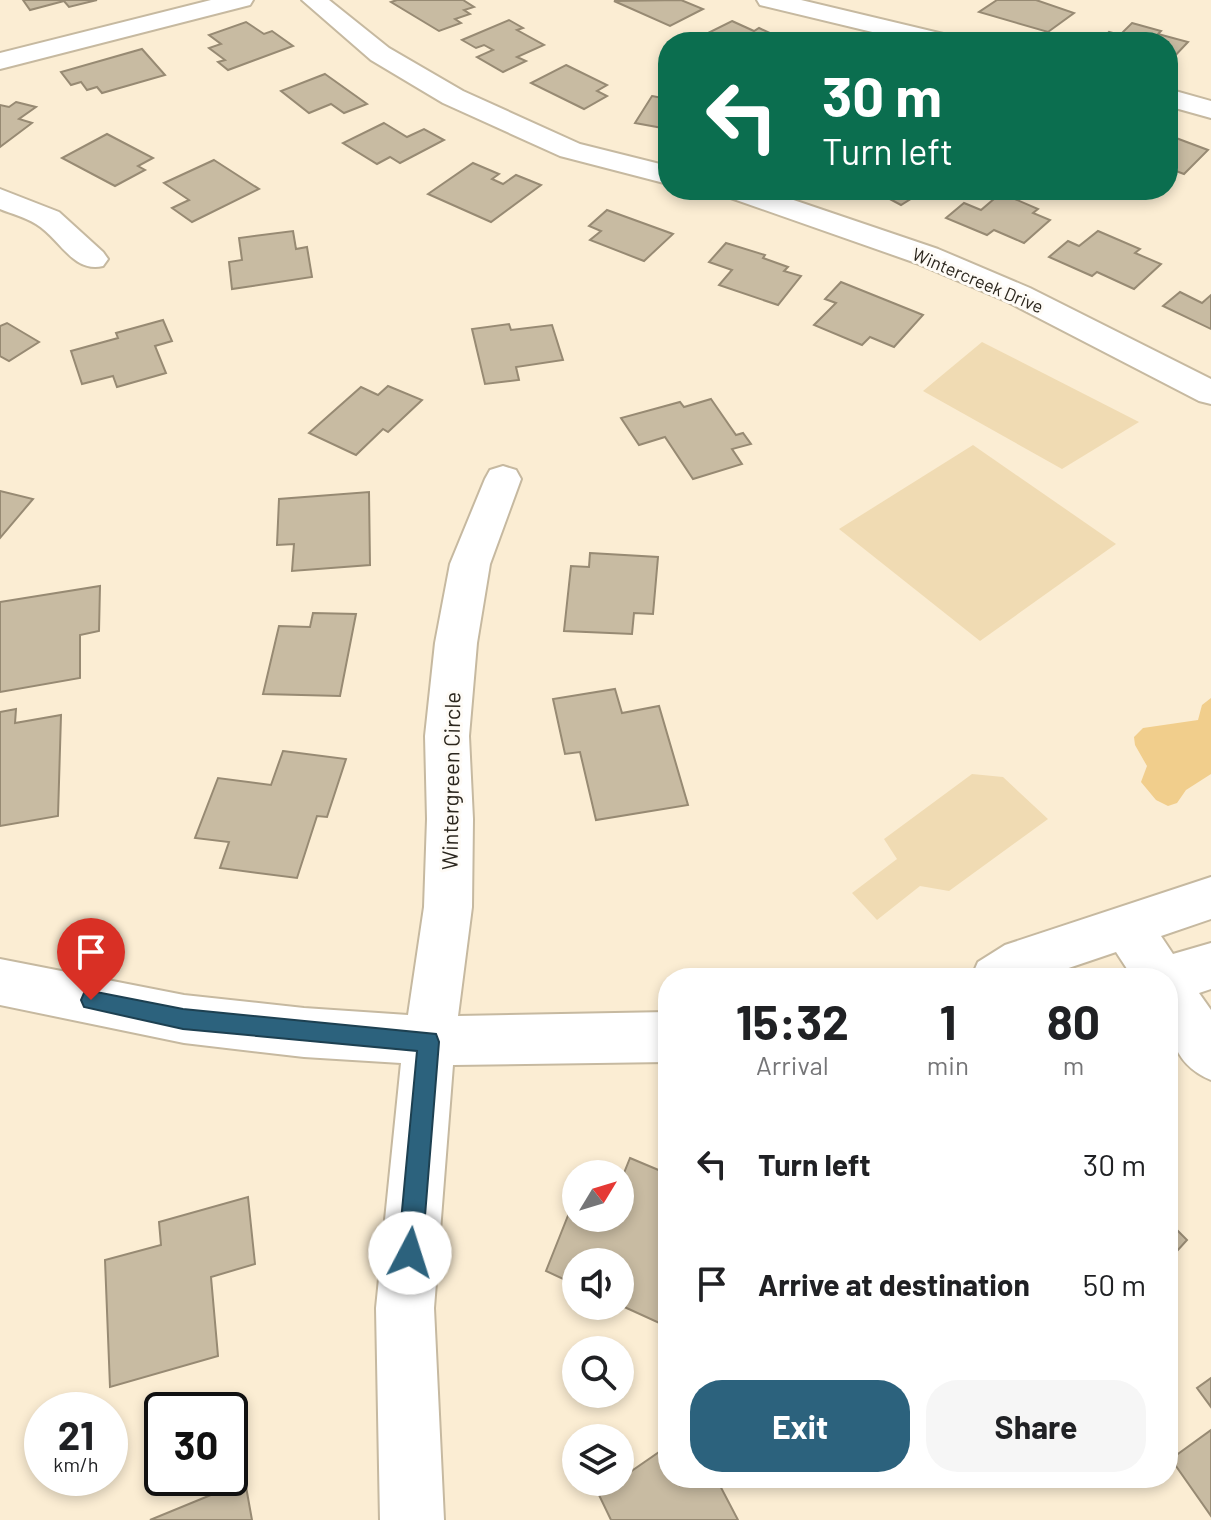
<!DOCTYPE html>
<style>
:root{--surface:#fff;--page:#f6f6f6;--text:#202124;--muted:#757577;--accent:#2c627d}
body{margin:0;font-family:Barlow,sans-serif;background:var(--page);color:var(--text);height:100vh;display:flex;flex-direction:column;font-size:30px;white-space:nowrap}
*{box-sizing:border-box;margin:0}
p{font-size:26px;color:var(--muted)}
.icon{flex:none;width:44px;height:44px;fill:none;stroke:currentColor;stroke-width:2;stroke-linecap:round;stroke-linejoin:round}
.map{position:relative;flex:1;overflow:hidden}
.details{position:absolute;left:658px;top:968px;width:520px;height:520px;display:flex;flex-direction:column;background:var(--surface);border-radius:32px;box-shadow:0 4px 12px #0003}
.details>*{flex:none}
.hud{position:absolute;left:658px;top:32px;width:520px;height:168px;border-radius:32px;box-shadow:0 4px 12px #0003;background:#0b6e4f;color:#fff;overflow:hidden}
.needle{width:52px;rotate:52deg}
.tools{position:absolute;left:562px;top:1160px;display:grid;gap:16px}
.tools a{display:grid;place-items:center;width:72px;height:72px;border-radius:50%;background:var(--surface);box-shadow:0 4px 12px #0003;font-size:40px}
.speed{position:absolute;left:24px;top:1392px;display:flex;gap:16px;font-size:40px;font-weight:700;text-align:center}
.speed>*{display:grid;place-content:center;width:104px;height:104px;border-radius:50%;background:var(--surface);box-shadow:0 4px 12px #0003;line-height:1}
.speed small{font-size:20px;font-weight:400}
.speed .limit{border:4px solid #111;border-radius:12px;background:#fff;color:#111}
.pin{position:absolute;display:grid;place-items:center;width:68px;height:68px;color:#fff;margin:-82px -34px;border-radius:50% 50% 50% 0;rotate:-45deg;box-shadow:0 0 8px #0007}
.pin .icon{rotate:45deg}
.me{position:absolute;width:88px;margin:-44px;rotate:5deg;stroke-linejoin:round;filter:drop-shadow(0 0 6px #0008)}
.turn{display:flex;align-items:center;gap:28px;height:168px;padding:0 32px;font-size:36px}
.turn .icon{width:104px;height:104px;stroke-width:2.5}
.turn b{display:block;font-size:56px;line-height:68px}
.eta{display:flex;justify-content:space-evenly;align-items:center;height:136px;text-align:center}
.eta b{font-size:48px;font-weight:700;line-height:56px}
.cta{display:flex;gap:16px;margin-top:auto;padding:16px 32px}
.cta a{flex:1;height:92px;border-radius:32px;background:var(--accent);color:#fff;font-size:32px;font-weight:700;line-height:92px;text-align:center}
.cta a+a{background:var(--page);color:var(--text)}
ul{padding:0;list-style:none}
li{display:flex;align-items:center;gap:24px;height:120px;padding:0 32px}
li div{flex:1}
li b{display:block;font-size:30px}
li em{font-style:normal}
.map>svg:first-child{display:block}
</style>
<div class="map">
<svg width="1211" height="1520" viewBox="0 0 1211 1520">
<rect width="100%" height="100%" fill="#fbedd3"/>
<!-- green -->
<g fill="#f0dbb3">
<path d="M982,342L1139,422L1062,469L923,391Z"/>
<path d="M973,445L1116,544L980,641L839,529Z"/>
<path d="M972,774L1003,777L1048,819L949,891L920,886L877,920L852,893L897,859L884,839Z"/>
</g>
<!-- water -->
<path fill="#f1ce8c" d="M1211,698V774L1186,790L1177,803L1168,806L1156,800L1141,782L1147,766L1135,745L1134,737L1143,728L1198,720L1202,705Z"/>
<!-- building -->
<g fill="#c8bba2" stroke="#978a73" stroke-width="2">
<path d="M23,0H97L69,7L64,1L30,10Z"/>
<path d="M397,0H463L474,7L464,10L470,14L455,19L461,23L439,31L391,2Z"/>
<path d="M681,0L703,9L670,26L614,1Z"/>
<path d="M997,0H1036L1074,13L1048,32L979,12Z"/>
<path d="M509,20L523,28L517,30L544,45L517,57L526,61L503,72L477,57L493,50L484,45L476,48L462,40Z"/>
<path d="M732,21L754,31L759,28L787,41L720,42L704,35Z"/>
<path d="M246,22L264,34L272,31L293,46L228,70L218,62L225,60L209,48L221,44L209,35Z"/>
<path d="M1132,23L1161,31L1158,34L1188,42L1171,60H1168V42H1100L1109,32L1120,35Z"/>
<path d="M142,49L165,75L102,93L97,87L87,90L81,82L71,85L61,72Z"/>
<path d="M566,65L607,85L597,91L607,96L584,109L531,83Z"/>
<path d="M325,74L367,104L344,113L331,104L309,113L281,91Z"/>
<path d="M652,96L668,99V129L635,123Z"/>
<path d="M16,102L36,107L19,119L32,123L0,147V105L9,107Z"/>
<path d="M384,123L407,137L424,129L444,140L400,163L390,157L377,164L343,143Z"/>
<path d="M107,134L153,158L138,166L145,170L115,186L62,158Z"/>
<path d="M1168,135L1208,150L1184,174L1168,168Z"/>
<path d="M214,160L259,189L192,222L172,208L189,200L164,183Z"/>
<path d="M473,163L499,174L492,179L503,184L516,175L541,185L491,222L428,194Z"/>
<path d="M873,190H925L901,205Z"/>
<path d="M1001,193L1038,209L1033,213L1050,220L1024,243L994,230L987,235L946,218L964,203L981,210Z"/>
<path d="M607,210L673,234L644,261L590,240L601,231L589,226Z"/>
<path d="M293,231L296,249L307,247L312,277L232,289L229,262L242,260L239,238Z"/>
<path d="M1098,231L1140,249L1135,253L1161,264L1134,289L1097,272L1092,276L1049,257L1068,241L1079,246Z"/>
<path d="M726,243L765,255L763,258L788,267L784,271L801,276L778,305L719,285L732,270L709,262Z"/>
<path d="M841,282L923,315L894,347L870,337L862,345L814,325L836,303L825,299Z"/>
<path d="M1180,292L1202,303L1211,295V329L1163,306Z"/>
<path d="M163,320L172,341L155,346L166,373L117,387L113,376L82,384L71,351L118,338L116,333Z"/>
<path d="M7,323L39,342L9,361L0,356V326Z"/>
<path d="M509,324L511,330L552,325L563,360L516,367L519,380L485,384L472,329Z"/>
<path d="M388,386L422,400L388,432L383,429L356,455L309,433L361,387L378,395Z"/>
<path d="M711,399L736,435L743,433L751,444L732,449L742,464L693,479L665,437L639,445L621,418L680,402L684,407Z"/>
<path d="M0,491L33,499L0,538Z"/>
<path d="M369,492L370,565L292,571L294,544L277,545L279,499Z"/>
<path d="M590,553L658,557L653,614L634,613L632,634L564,631L571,566L589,567Z"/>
<path d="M100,586L99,631L80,635V678L0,692V602Z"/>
<path d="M313,613L356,614L340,696L263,694L279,626L310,627Z"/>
<path d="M615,689L622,713L659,706L688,805L596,820L580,752L565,754L553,699Z"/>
<path d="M16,709L15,723L61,715L58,816L0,826V712Z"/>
<path d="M283,751L346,759L327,817L317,816L297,878L220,868L229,842L195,838L218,778L271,785Z"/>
<path d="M630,1158L668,1174V1327L620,1305V1262H576V1285L546,1271L571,1208L576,1210V1218H593L605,1223L606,1218H620V1183Z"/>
<path d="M248,1197L255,1264L211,1277L218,1356L110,1387L105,1260L161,1245L159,1222Z"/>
<path d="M1168,1221L1187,1240L1168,1261Z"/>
<path d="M1211,1378V1407L1197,1388Z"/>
<path d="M1211,1430V1516L1171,1459Z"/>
<path d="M662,1450L668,1461V1478H677L680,1485L691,1478H716L738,1520H611L598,1493L620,1482V1479Z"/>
<path d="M245,1481L252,1520H150Z"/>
</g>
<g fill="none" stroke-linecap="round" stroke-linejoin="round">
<!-- minor casing -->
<g stroke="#c6b9a0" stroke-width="4">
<g id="minor">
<path d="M211,0H253L250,5L0,69V53Z"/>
<path d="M302,0H329L389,48L463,91L580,144L668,166V184L560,156L443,103L371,60Z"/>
<path d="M757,0H801L956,37L960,42H914L760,5Z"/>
<path d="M1168,89L1211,101V118L1168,106Z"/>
<path d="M0,189L59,212L103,252L108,259L103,266C72,273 60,238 36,224C25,217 12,214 0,209Z"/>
<path d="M720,190H764L938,249L1030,288L1211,379V404L1199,401L1008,302L916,263L725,196Z"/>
<path d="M503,466L516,470L521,479L490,564L477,643L469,736L473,819L472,907L458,1016L668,1012V1062L453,1065L434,1308L444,1520H380L376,1308L401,1063L304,1057L184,1043L0,1005V959L184,995L304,1008L408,1015L424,907L427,819L425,736L435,643L450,564L485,479L490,470Z"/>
<path d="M1211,877V919L1161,936L1173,954L1211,943V989L1199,993L1211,1010V1080C1165,1061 1168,1020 1168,978H1133L1116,952L1039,978H971L978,962L1005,945Z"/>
</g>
</g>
<!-- minor -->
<use href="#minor" fill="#fff" fill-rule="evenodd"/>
</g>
<!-- route -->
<path fill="#2c627d" stroke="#1d4051" stroke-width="2" d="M91,991L183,1009L436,1034L439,1042L422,1253L418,1261L410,1265L402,1261L398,1253L417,1051L183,1029L84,1007L81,1000L84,993Z"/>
<g text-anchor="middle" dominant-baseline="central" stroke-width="6" stroke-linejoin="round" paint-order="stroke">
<!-- far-street labels -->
<g font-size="18" fill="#2b261d" stroke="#fefbf6">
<text transform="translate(978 280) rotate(23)">Wintercreek Drive</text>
</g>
<!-- street labels -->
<g font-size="22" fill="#2b261d" stroke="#fefbf6">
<text transform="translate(450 781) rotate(-89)">Wintergreen Circle</text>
</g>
</g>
</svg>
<div class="tools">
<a><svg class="needle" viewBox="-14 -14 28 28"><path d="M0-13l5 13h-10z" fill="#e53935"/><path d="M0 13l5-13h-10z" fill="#757577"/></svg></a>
<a><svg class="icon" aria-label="sound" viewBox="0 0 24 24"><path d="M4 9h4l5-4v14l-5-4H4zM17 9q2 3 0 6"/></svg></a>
<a><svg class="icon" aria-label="search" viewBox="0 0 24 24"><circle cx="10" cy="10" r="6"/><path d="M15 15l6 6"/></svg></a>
<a><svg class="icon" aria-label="layers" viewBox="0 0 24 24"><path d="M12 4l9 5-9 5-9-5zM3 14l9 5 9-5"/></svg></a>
</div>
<div class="speed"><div>21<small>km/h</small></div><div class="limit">30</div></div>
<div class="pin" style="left:91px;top:1000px;background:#d93025"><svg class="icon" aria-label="arrive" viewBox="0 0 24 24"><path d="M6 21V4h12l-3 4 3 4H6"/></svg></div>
<svg class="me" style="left:410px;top:1253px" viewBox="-20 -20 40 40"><circle r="19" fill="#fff"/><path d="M0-13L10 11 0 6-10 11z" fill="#2c627d"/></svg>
<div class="hud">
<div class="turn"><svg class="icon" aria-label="left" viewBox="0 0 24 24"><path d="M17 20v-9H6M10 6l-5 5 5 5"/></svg><div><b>30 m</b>Turn left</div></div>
</div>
<section class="details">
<div class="eta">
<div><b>15:32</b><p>Arrival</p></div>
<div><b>1</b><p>min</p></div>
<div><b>80</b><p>m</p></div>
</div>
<ul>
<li><svg class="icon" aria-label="left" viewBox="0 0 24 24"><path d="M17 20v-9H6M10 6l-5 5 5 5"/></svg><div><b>Turn left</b></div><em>30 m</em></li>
<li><svg class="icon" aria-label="arrive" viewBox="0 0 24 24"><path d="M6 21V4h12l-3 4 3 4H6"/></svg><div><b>Arrive at destination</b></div><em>50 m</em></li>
</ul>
<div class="cta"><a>Exit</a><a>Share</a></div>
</section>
</div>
